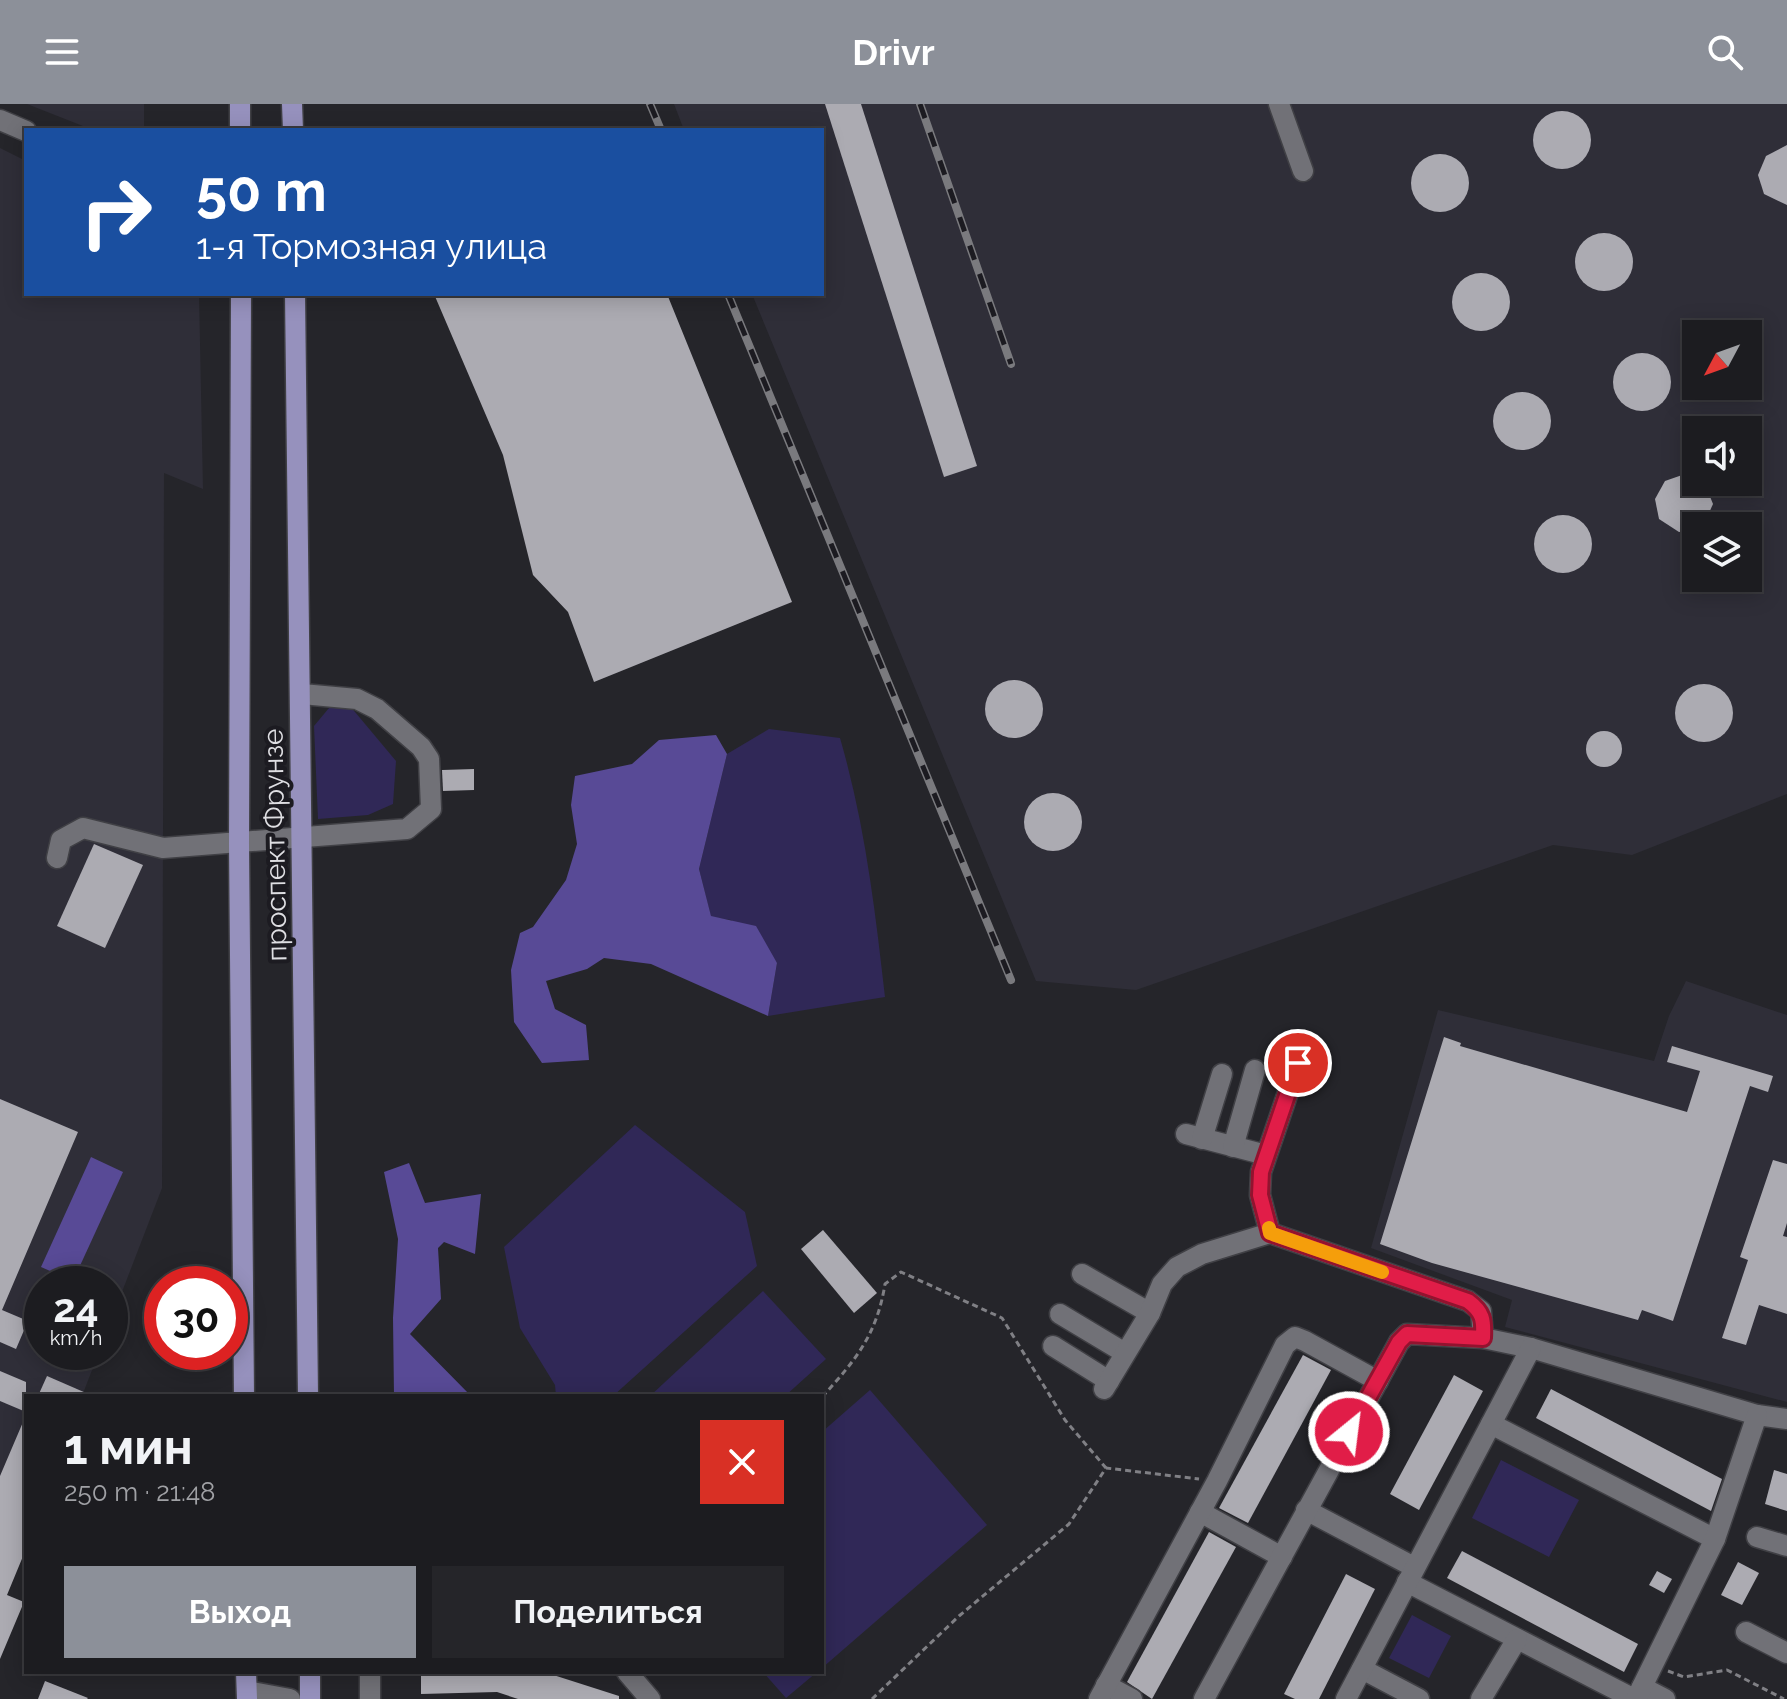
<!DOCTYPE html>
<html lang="ru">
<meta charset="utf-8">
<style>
:root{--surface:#1c1c20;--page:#252529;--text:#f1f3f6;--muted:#a0a1a5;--line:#3a3a3e;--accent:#8c9099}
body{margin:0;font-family:Raleway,sans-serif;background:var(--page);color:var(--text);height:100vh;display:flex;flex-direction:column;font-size:30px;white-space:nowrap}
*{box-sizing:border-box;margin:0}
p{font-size:26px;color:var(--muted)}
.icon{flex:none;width:44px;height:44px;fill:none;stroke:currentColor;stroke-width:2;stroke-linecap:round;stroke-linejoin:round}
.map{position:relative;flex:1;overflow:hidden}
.side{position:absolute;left:24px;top:1290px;width:800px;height:280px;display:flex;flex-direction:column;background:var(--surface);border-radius:0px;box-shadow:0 4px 20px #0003,0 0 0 2px var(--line)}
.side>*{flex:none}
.top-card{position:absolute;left:24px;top:24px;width:800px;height:168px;border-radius:0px;box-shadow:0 4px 20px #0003,0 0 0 2px var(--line);background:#1a4fa0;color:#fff;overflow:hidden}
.needle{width:52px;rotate:229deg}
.fabs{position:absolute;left:1682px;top:216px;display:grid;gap:16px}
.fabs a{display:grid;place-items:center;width:80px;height:80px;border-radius:0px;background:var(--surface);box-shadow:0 4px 20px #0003,0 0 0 2px var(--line);font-size:40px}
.speed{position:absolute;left:24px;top:1162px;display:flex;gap:16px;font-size:40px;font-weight:700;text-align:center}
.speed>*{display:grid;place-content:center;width:104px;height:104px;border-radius:50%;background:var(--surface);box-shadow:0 4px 20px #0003,0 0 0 2px var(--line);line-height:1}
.speed small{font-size:20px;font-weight:400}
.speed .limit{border:12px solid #d22;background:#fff;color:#111}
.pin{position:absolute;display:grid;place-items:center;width:68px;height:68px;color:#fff;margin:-34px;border:4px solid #fff;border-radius:50%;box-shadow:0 2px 8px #0007}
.me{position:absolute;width:88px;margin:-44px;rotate:29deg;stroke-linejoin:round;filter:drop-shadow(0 0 6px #0008)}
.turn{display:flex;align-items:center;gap:28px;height:168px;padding:0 40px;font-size:36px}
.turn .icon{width:104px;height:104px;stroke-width:2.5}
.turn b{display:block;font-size:56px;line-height:68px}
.round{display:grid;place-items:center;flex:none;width:84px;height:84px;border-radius:0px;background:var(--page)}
.head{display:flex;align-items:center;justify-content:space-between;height:136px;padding:0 40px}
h1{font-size:48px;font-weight:700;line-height:60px}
.button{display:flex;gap:16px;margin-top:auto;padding:16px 40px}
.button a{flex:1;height:92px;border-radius:0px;background:var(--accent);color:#fff;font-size:32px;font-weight:700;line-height:92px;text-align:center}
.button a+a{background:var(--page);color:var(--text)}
header{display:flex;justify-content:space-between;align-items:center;height:104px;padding:0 40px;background:var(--accent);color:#fff;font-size:36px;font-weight:700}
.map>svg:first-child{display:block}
</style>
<header><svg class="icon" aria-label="menu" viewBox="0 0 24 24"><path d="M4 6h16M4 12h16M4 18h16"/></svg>Drivr<svg class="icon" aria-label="search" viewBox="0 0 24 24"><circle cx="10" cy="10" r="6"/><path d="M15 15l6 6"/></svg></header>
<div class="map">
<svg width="1787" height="1595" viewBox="0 0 1787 1595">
<rect width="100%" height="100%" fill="#25252a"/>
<!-- built -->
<g fill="#2f2e38" fill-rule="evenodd">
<path d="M27,0H144V26H93Z"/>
<path d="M674,0H1787V690L1632,751L1553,741L1136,886L1036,877L752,190H822V26H684ZM1696,230H1748V282H1696ZM1696,326H1748V378H1696ZM1696,422H1748V474H1696Z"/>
<path d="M0,44L26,57V190H199L203,385L164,369L162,1084L110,1219V1180H42V1248H99L82,1292H26V1437L0,1503Z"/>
<path d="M1686,877L1787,911V1298L1505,1223L1512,1196L1371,1144L1438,906L1654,957L1669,912Z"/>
</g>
<!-- green -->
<g fill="#302857">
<path d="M350,602L396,657L393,700L368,711L318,715L314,622L329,604Z"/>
<path d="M769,625L840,634C865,720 875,805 885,893L768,912L777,859L731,816L711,813L699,765L727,650Z"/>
<path d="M635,1021L745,1108L757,1162L613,1292H556L555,1281L520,1224L504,1143Z"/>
<path d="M763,1187L826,1255L785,1292H650Z"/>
<path d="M870,1286L987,1421L822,1564V1328Z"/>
<path d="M1501,1356L1579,1396L1549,1453L1472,1414Z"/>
<path d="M1412,1511L1451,1532L1429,1574L1389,1554Z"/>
<path d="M763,1568H817L786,1594Z"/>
</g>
<!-- water -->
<g fill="#584a96">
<path d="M716,631L727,650L699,765L711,812L756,822L777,859L768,912L651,860L604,854L587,865L546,877L555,905L586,921L589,956L542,959L514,918L511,866L520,829L533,823L566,776L577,740L571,701L575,672L632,660L659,636Z"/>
<path d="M91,1053L123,1068L73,1177L41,1163Z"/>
<path d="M409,1059L425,1099L481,1090L475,1150L444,1138L438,1144L441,1195L410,1230L471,1292H394L393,1214L398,1135L384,1068Z"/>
</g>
<!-- building -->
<g fill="#acabb2">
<path d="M825,0H861L977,362L944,373Z"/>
<circle cx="1562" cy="36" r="29"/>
<path d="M1787,41V101L1764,90L1758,71L1766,52Z"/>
<circle cx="1440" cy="79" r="29"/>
<circle cx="1604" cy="158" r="29"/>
<circle cx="1481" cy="198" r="29"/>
<path d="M434,190H667L792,498L594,578L568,508L533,471L503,351Z"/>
<circle cx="1642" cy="278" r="29"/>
<circle cx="1522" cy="317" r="29"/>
<path d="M1685,370L1705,380L1713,400L1704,420L1693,426L1679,428L1659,415L1655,395L1665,377Z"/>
<circle cx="1563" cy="440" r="29"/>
<circle cx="1014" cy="605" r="29"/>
<circle cx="1704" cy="609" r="29"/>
<circle cx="1604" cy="645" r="18"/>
<path d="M474,665V686L443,687L442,666Z"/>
<circle cx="1053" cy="718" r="29"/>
<path d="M94,740L143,761L105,844L57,822Z"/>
<path d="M1444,933L1461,939L1460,942L1687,1008L1700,967L1667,958L1672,942L1773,972L1768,988L1750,982L1673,1217L1642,1206L1638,1216L1432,1159L1380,1140Z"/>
<path d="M0,995L78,1028L2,1206L28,1217L16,1245L0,1238Z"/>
<path d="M1773,1056L1787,1060V1119L1783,1132L1787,1133V1210L1759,1201L1746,1241L1722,1234L1748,1156L1740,1153Z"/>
<path d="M823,1126L877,1189L854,1209L801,1145Z"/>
<path d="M1303,1251L1331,1266L1248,1419L1219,1404Z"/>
<path d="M0,1267L26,1278V1308L0,1297Z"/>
<path d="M1454,1271L1483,1287L1419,1406L1390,1390Z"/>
<path d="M47,1272L93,1292H38Z"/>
<path d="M1551,1285L1722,1375L1711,1407L1536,1314Z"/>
<path d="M26,1311V1445L7,1491L24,1498L0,1555V1372Z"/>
<path d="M1774,1366L1787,1370V1407L1765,1400Z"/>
<path d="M1209,1428L1236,1443L1152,1595L1127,1578Z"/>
<path d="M1462,1447L1638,1540L1624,1568L1447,1474Z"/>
<path d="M1738,1458L1759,1469L1742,1501L1721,1491Z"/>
<path d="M1657,1467L1672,1475L1664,1489L1649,1481Z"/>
<path d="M1346,1470L1375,1485L1319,1595H1295L1284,1590Z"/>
<path d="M421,1568H544L619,1592V1595H518L497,1588L421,1590Z"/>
<path d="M45,1577L88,1594L87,1595H38Z"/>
</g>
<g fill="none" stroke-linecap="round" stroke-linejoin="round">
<!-- minor casing -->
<g stroke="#404045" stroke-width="23">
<g id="minor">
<path d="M1279,0L1303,67"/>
<path d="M0,16L26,27"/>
<path d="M57,754L61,736L83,724L163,744L407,725L431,705L429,655L421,643L377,605L357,595L302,590"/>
<path d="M1298,959L1261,1068L1260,1091L1270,1129L1468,1197L1481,1207L1483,1234"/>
<path d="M1186,1030L1266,1051"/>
<path d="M1202,1035L1222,970"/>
<path d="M1233,1043L1255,966"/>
<path d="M1082,1170L1150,1209"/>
<path d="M1060,1210L1125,1249"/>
<path d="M1053,1242L1109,1277"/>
<path d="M1104,1285L1150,1209L1162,1180L1177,1163L1202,1150L1270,1129"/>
<path d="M1491,1320L1715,1435"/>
<path d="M1306,1406L1414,1463"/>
<path d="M1200,1408L1282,1453"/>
<path d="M1757,1433L1787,1442"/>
<path d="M1407,1478L1634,1595"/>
<path d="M1746,1528L1787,1549"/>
<path d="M1362,1565L1419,1595"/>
<path d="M627,1568L650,1595"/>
<path d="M1106,1581L1132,1595"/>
<path d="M1642,1583L1665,1595"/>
<path d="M247,1587L290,1595"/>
<path d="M370,1595V1568"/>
<path d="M1099,1595L1217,1377L1285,1241L1295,1233L1305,1237L1378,1277"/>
<path d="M1204,1595L1399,1238L1407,1230L1483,1234L1531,1244L1757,1311L1787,1315"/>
<path d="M1346,1595L1531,1244"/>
<path d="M1481,1595L1517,1535"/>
<path d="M1636,1595L1715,1435L1757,1311"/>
</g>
</g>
<!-- major casing -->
<g stroke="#404045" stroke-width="23">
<g id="major">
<path d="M240,0V26"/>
<path d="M292,0L293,26"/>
<path d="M241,190L239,740L244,1292"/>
<path d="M295,190L308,1292"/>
<path d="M246,1568L247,1595"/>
<path d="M310,1568V1595"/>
</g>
</g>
<!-- path -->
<g stroke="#808085" stroke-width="3" stroke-dasharray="6 4" stroke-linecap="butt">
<path d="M822,1293C856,1256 877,1230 885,1180L901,1168L1002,1214L1065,1316L1106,1364"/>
<path d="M1668,1567L1684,1573L1727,1566L1784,1595"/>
<path d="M872,1595L959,1512L1069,1420L1106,1364L1199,1375"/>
</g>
<!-- minor -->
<use href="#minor" stroke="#717177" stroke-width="20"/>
<!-- major -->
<use href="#major" stroke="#9691bd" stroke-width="20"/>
<!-- rail casing -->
<g stroke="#7a7a7e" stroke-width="8">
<g id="rail">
<path d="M650,0L661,26"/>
<path d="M920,0L1011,260"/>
<path d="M728,190L1011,876"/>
</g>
</g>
<!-- rail -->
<use href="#rail" stroke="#1c1b21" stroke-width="5" stroke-dasharray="15" stroke-linecap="butt"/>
</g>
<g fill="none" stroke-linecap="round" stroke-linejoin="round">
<!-- route casing -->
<g stroke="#92132f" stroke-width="20">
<path id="route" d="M1298,959L1261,1068L1260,1091L1270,1129L1468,1197C1483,1208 1484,1216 1483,1234L1407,1230L1399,1238L1349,1328"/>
</g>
<!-- route -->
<use href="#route" stroke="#e11d48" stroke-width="14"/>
<!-- slow -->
<path stroke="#f59e0b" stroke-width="14" d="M1269,1124L1270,1129L1382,1168"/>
</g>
<g text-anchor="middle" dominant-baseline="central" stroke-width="8" stroke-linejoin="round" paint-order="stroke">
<!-- street labels -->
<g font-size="28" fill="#dedee2" stroke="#1c1b21">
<text transform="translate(275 741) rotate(-91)">проспект Фрунзе</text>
</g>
</g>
</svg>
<div class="fabs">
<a><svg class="needle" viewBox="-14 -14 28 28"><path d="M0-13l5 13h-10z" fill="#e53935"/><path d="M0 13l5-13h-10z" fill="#a0a1a5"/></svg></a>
<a><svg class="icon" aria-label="sound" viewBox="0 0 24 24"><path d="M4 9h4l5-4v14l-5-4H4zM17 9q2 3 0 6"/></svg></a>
<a><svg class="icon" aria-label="layers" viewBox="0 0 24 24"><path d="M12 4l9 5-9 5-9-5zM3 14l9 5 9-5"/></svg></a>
</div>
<div class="speed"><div>24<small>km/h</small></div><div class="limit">30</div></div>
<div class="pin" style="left:1298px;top:959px;background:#d93025"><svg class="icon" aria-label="arrive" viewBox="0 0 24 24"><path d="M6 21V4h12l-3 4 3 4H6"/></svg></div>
<svg class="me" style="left:1349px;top:1328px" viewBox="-20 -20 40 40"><circle r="17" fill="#e11d48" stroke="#fff" stroke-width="3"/><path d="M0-11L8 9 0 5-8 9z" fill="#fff"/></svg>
<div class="top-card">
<div class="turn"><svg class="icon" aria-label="right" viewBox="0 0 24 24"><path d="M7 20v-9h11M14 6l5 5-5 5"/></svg><div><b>50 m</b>1-я Тормозная улица</div></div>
</div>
<section class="side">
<div class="head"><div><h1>1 мин</h1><p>250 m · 21:48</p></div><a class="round" style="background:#d93025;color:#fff"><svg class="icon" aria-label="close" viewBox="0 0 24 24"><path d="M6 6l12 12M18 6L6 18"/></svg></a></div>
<div class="button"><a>Выход</a><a>Поделиться</a></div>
</section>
</div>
